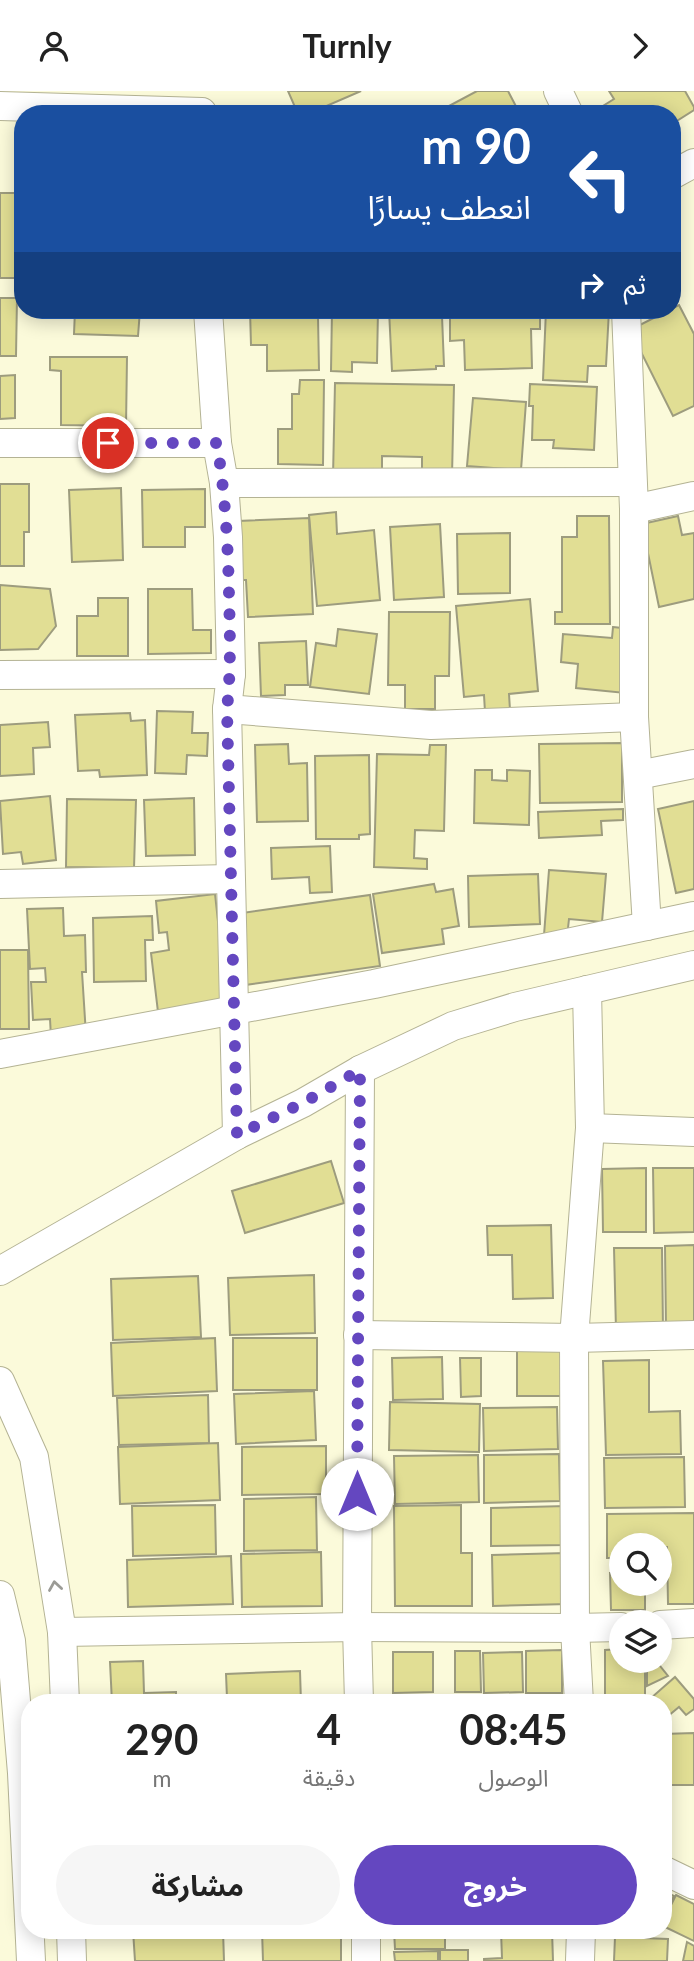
<!DOCTYPE html>
<html lang="ar">
<meta charset="utf-8">
<style>
:root{--surface:#fff;--page:#f6f6f6;--text:#222;--muted:#767676;--accent:#6447c0}
body{margin:0;font-family:Lato,"Noto Sans Arabic",sans-serif;background:var(--page);color:var(--text);direction:rtl;height:100vh;display:flex;flex-direction:column;font-size:26px;white-space:nowrap}
*{box-sizing:border-box;margin:0}
p{font-size:23px;color:var(--muted)}
.icon{flex:none;width:38px;height:38px;fill:none;stroke:currentColor;stroke-width:2;stroke-linecap:round;stroke-linejoin:round}
.map{position:relative;flex:1;overflow:hidden;direction:ltr}
.sheet{position:absolute;left:21px;top:1603px;width:651px;height:245px;display:flex;flex-direction:column;background:var(--surface);border-radius:28px;box-shadow:0 4px 18px #0003;direction:rtl}
.sheet>*{flex:none}
.top-card{position:absolute;left:14px;top:14px;width:667px;height:214px;border-radius:28px;box-shadow:0 4px 18px #0003;direction:rtl;background:#1a4fa0;color:#fff;overflow:hidden}
.controls{position:absolute;left:609px;top:1442px;display:grid;gap:14px}
.controls a{display:grid;place-items:center;width:63px;height:63px;border-radius:50%;background:var(--surface);box-shadow:0 4px 18px #0003;font-size:35px}
.pin{position:absolute;display:grid;place-items:center;width:60px;height:60px;color:#fff;margin:-30px;border:4px solid #fff;border-radius:50%;box-shadow:0 2px 7px #0007}
.me{position:absolute;width:77px;margin:-38px;rotate:0deg;stroke-linejoin:round;filter:drop-shadow(0 0 5px #0008)}
.turn{display:flex;align-items:center;gap:24px;height:147px;padding:0 35px;font-size:32px}
.turn .icon{width:91px;height:91px;stroke-width:2.5}
.turn b{display:block;font-size:49px;line-height:60px}
.then{display:flex;align-items:center;height:66px;padding:0 35px;background:#0003;gap:14px;font-size:26px}
.eta{display:flex;justify-content:space-evenly;align-items:center;height:119px;text-align:center}
.eta b{font-size:42px;font-weight:700;line-height:49px}
.action{display:flex;gap:14px;margin-top:auto;padding:14px 35px}
.action a{flex:1;height:80px;border-radius:42px;background:var(--accent);color:#fff;font-size:28px;font-weight:700;line-height:80px;text-align:center}
.action a+a{background:var(--page);color:var(--text)}
header{display:flex;justify-content:space-between;align-items:center;height:91px;padding:0 35px;background:var(--surface);font-size:32px;font-weight:700}
.map>svg:first-child{display:block}
</style>
<header><svg class="icon" aria-label="forward" viewBox="0 0 24 24"><path d="M9 5l7 7-7 7"/></svg>Turnly<svg class="icon" aria-label="person" viewBox="0 0 24 24"><circle cx="12" cy="8" r="4"/><path d="M4 21q1-7 8-7t8 7"/></svg></header>
<div class="map">
<svg width="694" height="1870" viewBox="0 0 694 1870">
<rect width="100%" height="100%" fill="#fbfada"/>
<!-- building -->
<g fill="#e1de94" stroke="#9d9c7e" stroke-width="2">
<path d="M288,0H361L308,23H298Z"/>
<path d="M477,0H508L520,23H434Z"/>
<path d="M609,0H685L694,16V19L672,33V23H596L595,20L614,8Z"/>
<rect x="0" y="102" width="23" height="85"/>
<path d="M0,207H17L16,265H0Z"/>
<path d="M679,214L694,243V315L673,325L630,239Z"/>
<path d="M75,219H140L138,245L74,243Z"/>
<path d="M250,219H284V227L318,226L319,279L267,280V254H251Z"/>
<path d="M332,219H378L377,272L352,271V281L331,280Z"/>
<path d="M389,219H432V225H442L444,275H436V278L392,280Z"/>
<path d="M450,219H540V238H531L532,277L465,279L464,249L450,250Z"/>
<path d="M546,219H609L606,275H588L587,291L543,289Z"/>
<path d="M50,266H127L126,335L61,334V280L50,279Z"/>
<path d="M15,284V327L0,328V285Z"/>
<path d="M300,289H324L323,374L278,373V338H292V303H299Z"/>
<path d="M335,292L454,294L452,385L422,384V366L382,365V387L333,386Z"/>
<path d="M530,293L597,296L594,359L553,357L554,349H532L533,315H529Z"/>
<path d="M473,307L526,311L521,379L467,375Z"/>
<path d="M0,393H29V441H24V475H0Z"/>
<path d="M121,397L123,469L72,471L69,399Z"/>
<path d="M205,398V436H185V456H143L142,399Z"/>
<path d="M336,421L337,443L374,439L380,509L317,515L309,424Z"/>
<path d="M577,425H609L610,533H555V521H562V446H577Z"/>
<path d="M678,425L682,444L694,442V508L659,516L642,433Z"/>
<path d="M309,427L313,523L248,526L246,489H240L238,430Z"/>
<path d="M440,433L444,506L394,509L390,436Z"/>
<path d="M510,442V502L458,503L457,443Z"/>
<path d="M0,494L50,498L56,535L38,558L0,559Z"/>
<path d="M148,498H192L193,539H211V562L148,563Z"/>
<path d="M98,507H128V565H77V525H98Z"/>
<path d="M530,508L538,600L509,603L510,619L485,621L484,604L464,606L456,515Z"/>
<path d="M389,521H450L449,585H435V618H405V594H388Z"/>
<path d="M613,536L631,538L625,602L576,597L578,573L561,571L563,543L612,547Z"/>
<path d="M338,538L377,543L369,603L310,596L316,552L336,555Z"/>
<path d="M306,550L308,594H285V604L261,605L259,552Z"/>
<path d="M157,620L193,621L192,642H208L207,665L187,664L186,683L155,682Z"/>
<path d="M130,622L131,630L145,629L147,684L100,686L99,679L78,680L75,624Z"/>
<path d="M48,631L50,656L33,657L34,683L0,685V634Z"/>
<path d="M622,652V711L540,712L539,653Z"/>
<path d="M288,653L289,673L307,672L308,730L257,731L255,654Z"/>
<path d="M430,654H446L444,740L415,739L414,767L427,768V778L374,776L377,663L429,664Z"/>
<path d="M369,664L370,743L359,744V748H316L315,665Z"/>
<path d="M475,679H492V689L507,690V679L530,680L529,734L474,732Z"/>
<path d="M50,705L56,769L23,773L21,761L3,763L0,710Z"/>
<path d="M194,707L195,764L146,765L144,709Z"/>
<path d="M67,708L136,709L134,777L66,776Z"/>
<path d="M694,710V798L676,802L658,718Z"/>
<path d="M623,718V729L601,730L602,744L539,747L538,721Z"/>
<path d="M330,755L332,801L310,802L309,786L272,788L271,757Z"/>
<path d="M549,779L606,783L602,831L569,828L567,846L544,844Z"/>
<path d="M538,783L540,833L469,836L468,785Z"/>
<path d="M434,793L436,801L453,798L459,835L442,838L444,853L382,862L373,803Z"/>
<path d="M215,803L227,912L158,921L151,862L169,859L167,841L159,842L156,810Z"/>
<path d="M370,804L380,875L245,894L235,823Z"/>
<path d="M63,817L64,845L85,844L86,881H82L86,944L51,946L50,928L33,929L31,891H46L45,877L30,878L27,818Z"/>
<path d="M152,825L153,849H145L146,890L94,891L93,827Z"/>
<path d="M0,859H28L29,938H0Z"/>
<path d="M331,1070L344,1112L245,1142L232,1100Z"/>
<path d="M646,1077V1141H603L602,1078Z"/>
<path d="M653,1077H694V1141L654,1142Z"/>
<path d="M551,1134L553,1207L513,1208L512,1164H488L487,1135Z"/>
<path d="M694,1154V1237L666,1238L665,1155Z"/>
<path d="M614,1157H662L663,1238L616,1239Z"/>
<path d="M314,1184L315,1242L230,1244L228,1187Z"/>
<path d="M198,1185L201,1246L113,1249L111,1188Z"/>
<path d="M215,1247L217,1300L113,1305L111,1252Z"/>
<rect x="233" y="1247" width="84" height="52"/>
<path d="M517,1259H561L562,1305H517Z"/>
<path d="M442,1266L443,1308L393,1309L392,1267Z"/>
<path d="M460,1267H481V1305L461,1306Z"/>
<path d="M649,1269V1321L680,1320L681,1363L606,1364L603,1270Z"/>
<path d="M314,1300L316,1349L236,1353L234,1303Z"/>
<path d="M208,1304L209,1352L119,1354L117,1307Z"/>
<path d="M390,1311L480,1313L479,1361L389,1359Z"/>
<path d="M557,1316L558,1358L484,1360L483,1317Z"/>
<path d="M218,1352L220,1409L120,1413L118,1356Z"/>
<path d="M326,1355V1403L242,1404V1356Z"/>
<path d="M559,1363L560,1410L484,1412V1364Z"/>
<path d="M478,1364L479,1411L395,1413L394,1365Z"/>
<path d="M684,1366L685,1416L605,1417L604,1367Z"/>
<path d="M316,1406L317,1459L244,1460V1408Z"/>
<path d="M215,1414L216,1463L133,1465L132,1415Z"/>
<path d="M461,1414V1462H472V1515H395L394,1415Z"/>
<path d="M566,1415L567,1454L491,1455V1417Z"/>
<path d="M694,1422V1513H668L667,1456H660V1454H621V1467H607V1423Z"/>
<path d="M321,1461L322,1515L242,1516L241,1463Z"/>
<path d="M566,1462L568,1513L493,1515L492,1464Z"/>
<path d="M231,1465L233,1513L128,1516L127,1469Z"/>
<path d="M610,1482H621V1493H645V1519H611Z"/>
<path d="M621,1558V1570H645V1612H605V1559Z"/>
<path d="M562,1559V1602H526V1560Z"/>
<path d="M455,1560H480L481,1601H455Z"/>
<path d="M393,1561H433V1601L393,1602Z"/>
<path d="M522,1561L523,1601L484,1602L483,1562Z"/>
<path d="M143,1570L144,1602L176,1601V1612H112L110,1571Z"/>
<path d="M647,1570H656L668,1585L647,1595Z"/>
<path d="M300,1580L301,1612H244V1606L227,1607L226,1583Z"/>
<path d="M675,1586L694,1608V1618L686,1624L679,1616L667,1626L663,1622V1612H655L651,1607Z"/>
<rect x="404" y="1607" width="64" height="5"/>
<rect x="493" y="1608" width="62" height="4"/>
<path d="M694,1642V1694H663V1643Z"/>
<path d="M663,1800L674,1805L663,1827Z"/>
<path d="M676,1804L694,1813V1850L663,1835V1830Z"/>
<path d="M133,1839H223L224,1870H135Z"/>
<path d="M262,1839H341V1870H263Z"/>
<path d="M394,1839H445V1858H395Z"/>
<path d="M552,1839L553,1870H484V1868L502,1867L501,1840Z"/>
<path d="M615,1846L668,1848L667,1870H614Z"/>
<path d="M687,1851L694,1855V1870H683Z"/>
<rect x="440" y="1859" width="28" height="11"/>
<path d="M438,1860V1870H395L394,1861Z"/>
</g>
<g fill="none" stroke-linecap="round" stroke-linejoin="round">
<!-- minor casing -->
<g stroke="#b4b394" stroke-width="30">
<g id="minor">
<path d="M558,0L569,23"/>
<path d="M0,15L202,21"/>
<path d="M672,84L694,72"/>
<path d="M208,219L217,352L224,392L228,446L231,583L227,618L237,1044"/>
<path d="M626,219L634,418V626L647,835"/>
<path d="M0,352H217"/>
<path d="M224,392L632,391"/>
<path d="M634,418L694,405"/>
<path d="M0,584L231,583"/>
<path d="M227,618L431,634L634,626"/>
<path d="M638,684L694,673"/>
<path d="M0,793L230,788"/>
<path d="M0,963L374,893L694,825"/>
<path d="M590,1037L694,1041"/>
<path d="M0,1180L237,1044L303,1012L360,979L453,935L515,916L694,874"/>
<path d="M358,1244L574,1247L694,1244"/>
<path d="M0,1290L34,1366L62,1541L65,1612"/>
<path d="M0,1504L11,1550L22,1682L31,1870"/>
<path d="M660,1534L694,1532"/>
<path d="M62,1541L357,1536L575,1537L621,1536"/>
<path d="M359,1612L357,1536L360,979"/>
<path d="M579,1612L575,1537L574,1247L590,1037L587,899"/>
<path d="M663,1779L694,1794"/>
<path d="M71,1839L72,1870"/>
<path d="M366,1839V1870"/>
<path d="M580,1870L581,1839"/>
</g>
</g>
<!-- minor -->
<use href="#minor" stroke="#fff" stroke-width="28"/>
</g>
<!-- one-way arrows -->
<defs><path id="oneway-chevron" d="M-2-3.5L2.5 0L-2 3.5" fill="none" stroke-width="1.6" stroke-linecap="round" stroke-linejoin="round" transform="scale(1.75)"/></defs>
<use stroke="#9b9b96" href="#oneway-chevron" transform="translate(55 1495) rotate(-99)"/>
<g fill="none" stroke-linecap="round" stroke-linejoin="round">
<!-- route -->
<path stroke="#6447c0" stroke-width="12" stroke-dasharray="0 21.6" d="M108,352H217C225,403 228,452 229,504C230,542 231,580 227,618L237,1044L303,1012L360,979L357,1403"/>
</g>
</svg>
<div class="controls">
<a><svg class="icon" aria-label="search" viewBox="0 0 24 24"><circle cx="10" cy="10" r="6"/><path d="M15 15l6 6"/></svg></a>
<a><svg class="icon" aria-label="layers" viewBox="0 0 24 24"><path d="M12 4l9 5-9 5-9-5zM3 14l9 5 9-5"/></svg></a>
</div>
<div class="pin" style="left:108px;top:352px;background:#d93025"><svg class="icon" aria-label="arrive" viewBox="0 0 24 24"><path d="M6 21V4h12l-3 4 3 4H6"/></svg></div>
<svg class="me" style="left:357px;top:1403px" viewBox="-20 -20 40 40"><circle r="19" fill="#fff"/><path d="M0-13L10 11 0 6-10 11z" fill="#6447c0"/></svg>
<div class="top-card">
<div class="turn"><svg class="icon" aria-label="left" viewBox="0 0 24 24"><path d="M17 20v-9H6M10 6l-5 5 5 5"/></svg><div><b>90 m</b>انعطف يسارًا</div></div>
<div class="then">ثم<svg class="icon" aria-label="right" viewBox="0 0 24 24"><path d="M7 20v-9h11M14 6l5 5-5 5"/></svg></div>
</div>
<section class="sheet">
<div class="eta">
<div><b>08:45</b><p>الوصول</p></div>
<div><b>4</b><p>دقيقة</p></div>
<div><b>290</b><p>m</p></div>
</div>
<div class="action"><a>خروج</a><a>مشاركة</a></div>
</section>
</div>
